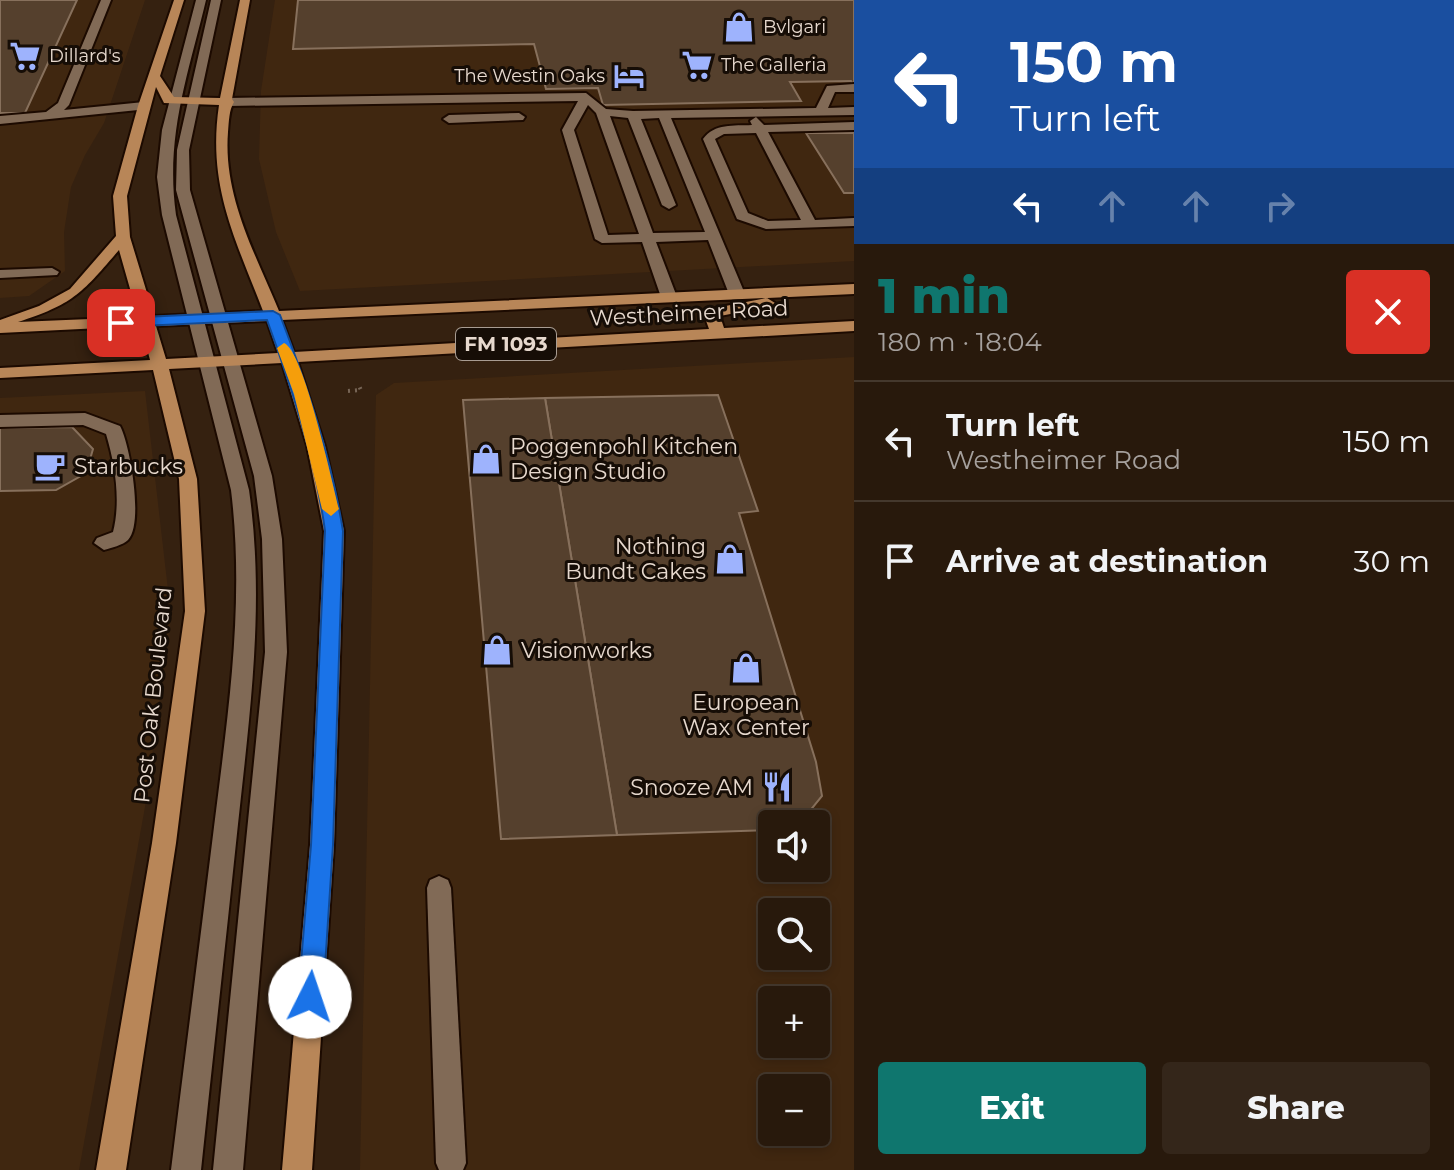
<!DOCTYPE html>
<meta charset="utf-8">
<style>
:root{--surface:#28190c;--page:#34261a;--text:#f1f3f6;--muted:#a5a09d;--line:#44382d;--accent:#0f766e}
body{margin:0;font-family:Montserrat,sans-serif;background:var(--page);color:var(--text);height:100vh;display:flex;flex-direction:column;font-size:30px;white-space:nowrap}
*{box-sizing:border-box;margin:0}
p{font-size:26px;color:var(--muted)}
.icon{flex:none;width:44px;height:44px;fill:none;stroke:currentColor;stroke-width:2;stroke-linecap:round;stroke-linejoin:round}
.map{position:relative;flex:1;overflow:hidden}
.panel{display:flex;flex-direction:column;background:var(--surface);width:600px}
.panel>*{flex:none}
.hud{background:#1a4fa0;color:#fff;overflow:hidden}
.controls{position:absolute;left:758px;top:810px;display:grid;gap:16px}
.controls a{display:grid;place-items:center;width:72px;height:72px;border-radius:8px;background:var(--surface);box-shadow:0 4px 12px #0003,0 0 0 2px var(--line);font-size:40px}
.pin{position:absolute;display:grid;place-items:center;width:68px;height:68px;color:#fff;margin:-34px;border-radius:16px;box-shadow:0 4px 12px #0006}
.me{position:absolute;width:88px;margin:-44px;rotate:4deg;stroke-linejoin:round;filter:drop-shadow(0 0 6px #0008)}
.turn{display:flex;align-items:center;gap:28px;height:168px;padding:0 24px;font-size:36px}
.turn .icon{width:104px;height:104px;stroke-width:2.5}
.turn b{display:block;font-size:56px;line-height:68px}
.lanes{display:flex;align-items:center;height:76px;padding:0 24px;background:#0003;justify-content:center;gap:40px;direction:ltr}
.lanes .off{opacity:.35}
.round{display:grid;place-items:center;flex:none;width:84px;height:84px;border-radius:8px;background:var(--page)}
.head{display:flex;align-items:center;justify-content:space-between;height:136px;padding:0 24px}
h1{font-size:48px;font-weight:800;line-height:60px;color:var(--accent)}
.button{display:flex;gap:16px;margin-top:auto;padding:16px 24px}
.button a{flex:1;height:92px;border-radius:8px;background:var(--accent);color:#fff;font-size:32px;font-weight:800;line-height:92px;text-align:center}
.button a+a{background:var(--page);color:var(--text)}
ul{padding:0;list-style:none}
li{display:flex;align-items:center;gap:24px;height:120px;padding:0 24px;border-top:2px solid var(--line)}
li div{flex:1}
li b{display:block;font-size:30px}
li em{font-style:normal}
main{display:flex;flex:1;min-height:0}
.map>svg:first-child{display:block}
</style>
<main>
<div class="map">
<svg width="854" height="1170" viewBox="0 0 854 1170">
<rect width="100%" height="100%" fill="#352110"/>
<!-- built -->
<g fill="#402710" fill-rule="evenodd">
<path d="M0,0H145L104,123L85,155L71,187L64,232L65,271L29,296L0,298Z"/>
<path d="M275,0H854V261L300,291L276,232L259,159L261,91Z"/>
<path d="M854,357V1170H360L376,395L394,383ZM772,824H816V868H772ZM772,912H816V956H772ZM772,1000H816V1044H772ZM772,1088H816V1132H772Z"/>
<path d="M145,391L171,616L145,807L79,1170H0V398Z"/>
</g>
<!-- building -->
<g fill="#55402d" stroke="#87705c" stroke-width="2">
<path d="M0,0H77L25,113H0Z"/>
<path d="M298,0H854V86L851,81L790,82L801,101L603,105L598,88L546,89L534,44L293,49Z"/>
<path d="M806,133H854V193H844Z"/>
<path d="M718,395L758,511L739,513L816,762L822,796L805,817L790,824H772V830L617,835L545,398Z"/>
<path d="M545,398L617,835L501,839L463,400Z"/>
<path d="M72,427L93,449L86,473L56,490L0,491V428Z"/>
</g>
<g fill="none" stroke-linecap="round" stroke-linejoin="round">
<!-- minor casing -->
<g stroke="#1c0a00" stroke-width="4">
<g id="minor">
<path d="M101,0H111L69,105L64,110L144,102L148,103V109L0,124V116L46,112L58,103Z"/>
<path d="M196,0H206C188,75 165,137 176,215L249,490C265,603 250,712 238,824C226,939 213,1055 201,1170H171C185,1056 200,942 214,827C228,714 245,604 231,490L162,215L157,177L162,130Z"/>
<path d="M211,0H221L189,150L190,190L272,476L282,539L287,652L243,1170H213L265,652L262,539L254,476L176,190L177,150Z"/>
<path d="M854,84V92H835L828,108L854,107V115L671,118L745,294L737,299L729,294L708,240L656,242L677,297L669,302L661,297L642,242L602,243L595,239L562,130L578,101L228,106L222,102L228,98L586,93L606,109L633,111L816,108L827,86ZM588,105L596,113L639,234L608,235L574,130ZM610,116L628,118L662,205L669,209L676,205L641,119L659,118L705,232L653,233Z"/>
<path d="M519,113L525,117L523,120L449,123L443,119L449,115Z"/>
<path d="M756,117L764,125L854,122V130L768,132L815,220L854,218V226L766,229L737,219L703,139C715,123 733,126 752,125L750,121ZM756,133L801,220L768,221L748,213L715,139L724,134Z"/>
<path d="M52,268L59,272L57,275L0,278V270Z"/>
<path d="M85,413L120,426C130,444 144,524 128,540C123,545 111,548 104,550L94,543L97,538L113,532C121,501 115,464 106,434L83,425L0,427V415Z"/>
<path d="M439,876L448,880L451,888L466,1163L463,1170H439L436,1163L427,888L430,880Z"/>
</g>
</g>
<!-- major casing -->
<g stroke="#1c0a00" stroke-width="4">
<path id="major" d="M174,0H184L160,76L174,97L220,98L240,0H250L232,99L234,102C229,110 229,121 228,132C223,196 255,253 279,311L854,284V294L282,320L294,352L709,329L704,315L710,309L767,298L775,303L772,306L720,316L724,328L854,321V331L298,362L325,446L344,531L334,845L312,1170H282L310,845L324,531L307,446L282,363L169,369L197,479L205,611L176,843L126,1170H96L152,843L185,611L179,479L153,370L0,378V368L150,360L141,326L0,333V320L39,306L70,289L116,236L113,196L138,106ZM156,87L164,103L219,105C207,186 235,238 263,311L154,316L130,237L127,196ZM119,250L138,317L18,322C74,304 82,293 119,250ZM267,321L278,353L166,359L156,326Z"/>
</g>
<!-- path -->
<path stroke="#776556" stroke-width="4" stroke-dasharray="2 5" stroke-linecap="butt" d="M348,391L361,390L358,384"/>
<!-- minor -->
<use href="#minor" fill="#816a56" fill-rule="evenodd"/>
<!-- major -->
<use href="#major" fill="#b88658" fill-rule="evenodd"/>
</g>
<!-- route -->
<path fill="#1a73e8" stroke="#114b97" stroke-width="2" d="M273,311L280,315C307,386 331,456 343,531L333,845L323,997L319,1006L310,1010L302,1006L298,997L311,845L325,531C315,458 292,389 267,320L121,327L114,323L121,318Z"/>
<!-- slow -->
<path fill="#f59e0b" d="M284,343C304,351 332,483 339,509L331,516L322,509L294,394L277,348Z"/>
<!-- icons -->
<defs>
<g id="shop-bare" transform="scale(2.4)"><path d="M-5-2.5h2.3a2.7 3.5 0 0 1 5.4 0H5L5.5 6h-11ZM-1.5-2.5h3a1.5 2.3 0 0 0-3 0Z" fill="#9eb3fd" stroke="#160d06" stroke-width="2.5" paint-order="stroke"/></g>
<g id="supermarket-bare" transform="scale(2.4)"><path d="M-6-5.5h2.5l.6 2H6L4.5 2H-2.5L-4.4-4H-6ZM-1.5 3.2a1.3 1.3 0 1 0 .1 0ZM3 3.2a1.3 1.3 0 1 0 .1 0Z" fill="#9eb3fd" stroke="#160d06" stroke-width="2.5" paint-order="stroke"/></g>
<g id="hotel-bare" transform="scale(2.4)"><path d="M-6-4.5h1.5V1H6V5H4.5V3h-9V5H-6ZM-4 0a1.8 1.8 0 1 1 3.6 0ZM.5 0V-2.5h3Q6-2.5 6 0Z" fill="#9eb3fd" stroke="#160d06" stroke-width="2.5" paint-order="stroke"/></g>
<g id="cafe-bare" transform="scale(2.4)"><path d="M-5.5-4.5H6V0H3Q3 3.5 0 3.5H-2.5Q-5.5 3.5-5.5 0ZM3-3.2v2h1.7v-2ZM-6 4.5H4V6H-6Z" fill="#9eb3fd" stroke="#160d06" stroke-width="2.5" paint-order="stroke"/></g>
<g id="restaurant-bare" transform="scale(2.4)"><path d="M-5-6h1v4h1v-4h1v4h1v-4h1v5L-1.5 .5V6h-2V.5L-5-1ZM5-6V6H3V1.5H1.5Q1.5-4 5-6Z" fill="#9eb3fd" stroke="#160d06" stroke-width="2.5" paint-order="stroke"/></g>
</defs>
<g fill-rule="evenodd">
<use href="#shop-bare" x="739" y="27"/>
<use href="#supermarket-bare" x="25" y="56"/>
<use href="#supermarket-bare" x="697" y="65"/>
<use href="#hotel-bare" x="629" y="76"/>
<use href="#shop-bare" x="486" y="459"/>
<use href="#cafe-bare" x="50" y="466"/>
<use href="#shop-bare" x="730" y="559"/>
<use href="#shop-bare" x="497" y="650"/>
<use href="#shop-bare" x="746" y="668"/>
<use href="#restaurant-bare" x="777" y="787"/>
</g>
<g text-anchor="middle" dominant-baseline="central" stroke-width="6" stroke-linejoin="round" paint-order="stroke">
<!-- far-poi labels -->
<g font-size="18" fill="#e7d9ce" stroke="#160d06" text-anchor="start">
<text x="763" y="27">Bvlgari</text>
<text x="49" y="56">Dillard's</text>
<text x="721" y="65">The Galleria</text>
<text x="605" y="76" text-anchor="end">The Westin Oaks</text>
</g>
<!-- shield labels -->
<rect fill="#160d06" stroke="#a89c92" stroke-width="2" x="456" y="328" width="100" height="32" rx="6"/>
<g font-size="20" font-weight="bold" fill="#e7d9ce">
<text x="506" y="344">FM 1093</text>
</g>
<!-- street labels -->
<g font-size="22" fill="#e7d9ce" stroke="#160d06">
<text transform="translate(689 313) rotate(-3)">Westheimer Road</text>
<text transform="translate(153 695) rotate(-84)">Post Oak Boulevard</text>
</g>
<!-- poi labels -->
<g font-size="22" fill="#e7d9ce" stroke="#160d06" text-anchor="start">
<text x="510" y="446">Poggenpohl Kitchen<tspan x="510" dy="25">Design Studio</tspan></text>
<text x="74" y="466">Starbucks</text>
<text x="706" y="546" text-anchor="end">Nothing<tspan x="706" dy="25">Bundt Cakes</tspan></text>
<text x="521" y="650">Visionworks</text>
<text x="746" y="702" text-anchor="middle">European<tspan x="746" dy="25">Wax Center</tspan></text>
<text x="753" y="787" text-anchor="end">Snooze AM</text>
</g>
</g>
</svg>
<div class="controls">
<a><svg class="icon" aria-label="sound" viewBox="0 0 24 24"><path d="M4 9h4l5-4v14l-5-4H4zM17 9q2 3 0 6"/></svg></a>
<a><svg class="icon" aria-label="search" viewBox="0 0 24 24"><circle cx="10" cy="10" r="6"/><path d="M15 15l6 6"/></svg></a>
<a>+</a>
<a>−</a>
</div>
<div class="pin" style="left:121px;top:323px;background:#d93025"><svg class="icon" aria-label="arrive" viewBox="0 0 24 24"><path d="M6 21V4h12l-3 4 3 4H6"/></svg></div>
<svg class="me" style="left:310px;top:997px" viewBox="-20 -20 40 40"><circle r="19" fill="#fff"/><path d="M0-13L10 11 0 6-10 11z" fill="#1a73e8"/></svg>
</div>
<section class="panel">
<div class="hud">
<div class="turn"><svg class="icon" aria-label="left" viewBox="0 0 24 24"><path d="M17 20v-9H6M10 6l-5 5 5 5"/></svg><div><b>150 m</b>Turn left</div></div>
<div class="lanes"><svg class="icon" aria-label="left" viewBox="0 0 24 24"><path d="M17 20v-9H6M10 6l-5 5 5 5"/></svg><svg class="icon off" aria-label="ahead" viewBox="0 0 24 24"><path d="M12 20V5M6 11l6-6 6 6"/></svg><svg class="icon off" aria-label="ahead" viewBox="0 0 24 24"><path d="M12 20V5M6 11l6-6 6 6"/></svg><svg class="icon off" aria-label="right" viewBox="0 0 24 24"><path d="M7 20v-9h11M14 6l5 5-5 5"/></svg></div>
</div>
<div class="head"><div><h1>1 min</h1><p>180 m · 18:04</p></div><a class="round" style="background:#d93025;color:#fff"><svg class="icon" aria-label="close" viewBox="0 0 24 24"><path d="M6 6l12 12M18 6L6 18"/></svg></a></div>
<ul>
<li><svg class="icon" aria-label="left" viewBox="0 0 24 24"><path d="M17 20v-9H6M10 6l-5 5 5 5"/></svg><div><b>Turn left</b><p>Westheimer Road</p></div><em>150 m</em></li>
<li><svg class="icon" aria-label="arrive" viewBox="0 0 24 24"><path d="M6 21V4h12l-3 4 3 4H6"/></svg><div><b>Arrive at destination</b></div><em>30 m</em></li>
</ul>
<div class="button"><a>Exit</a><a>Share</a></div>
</section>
</main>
